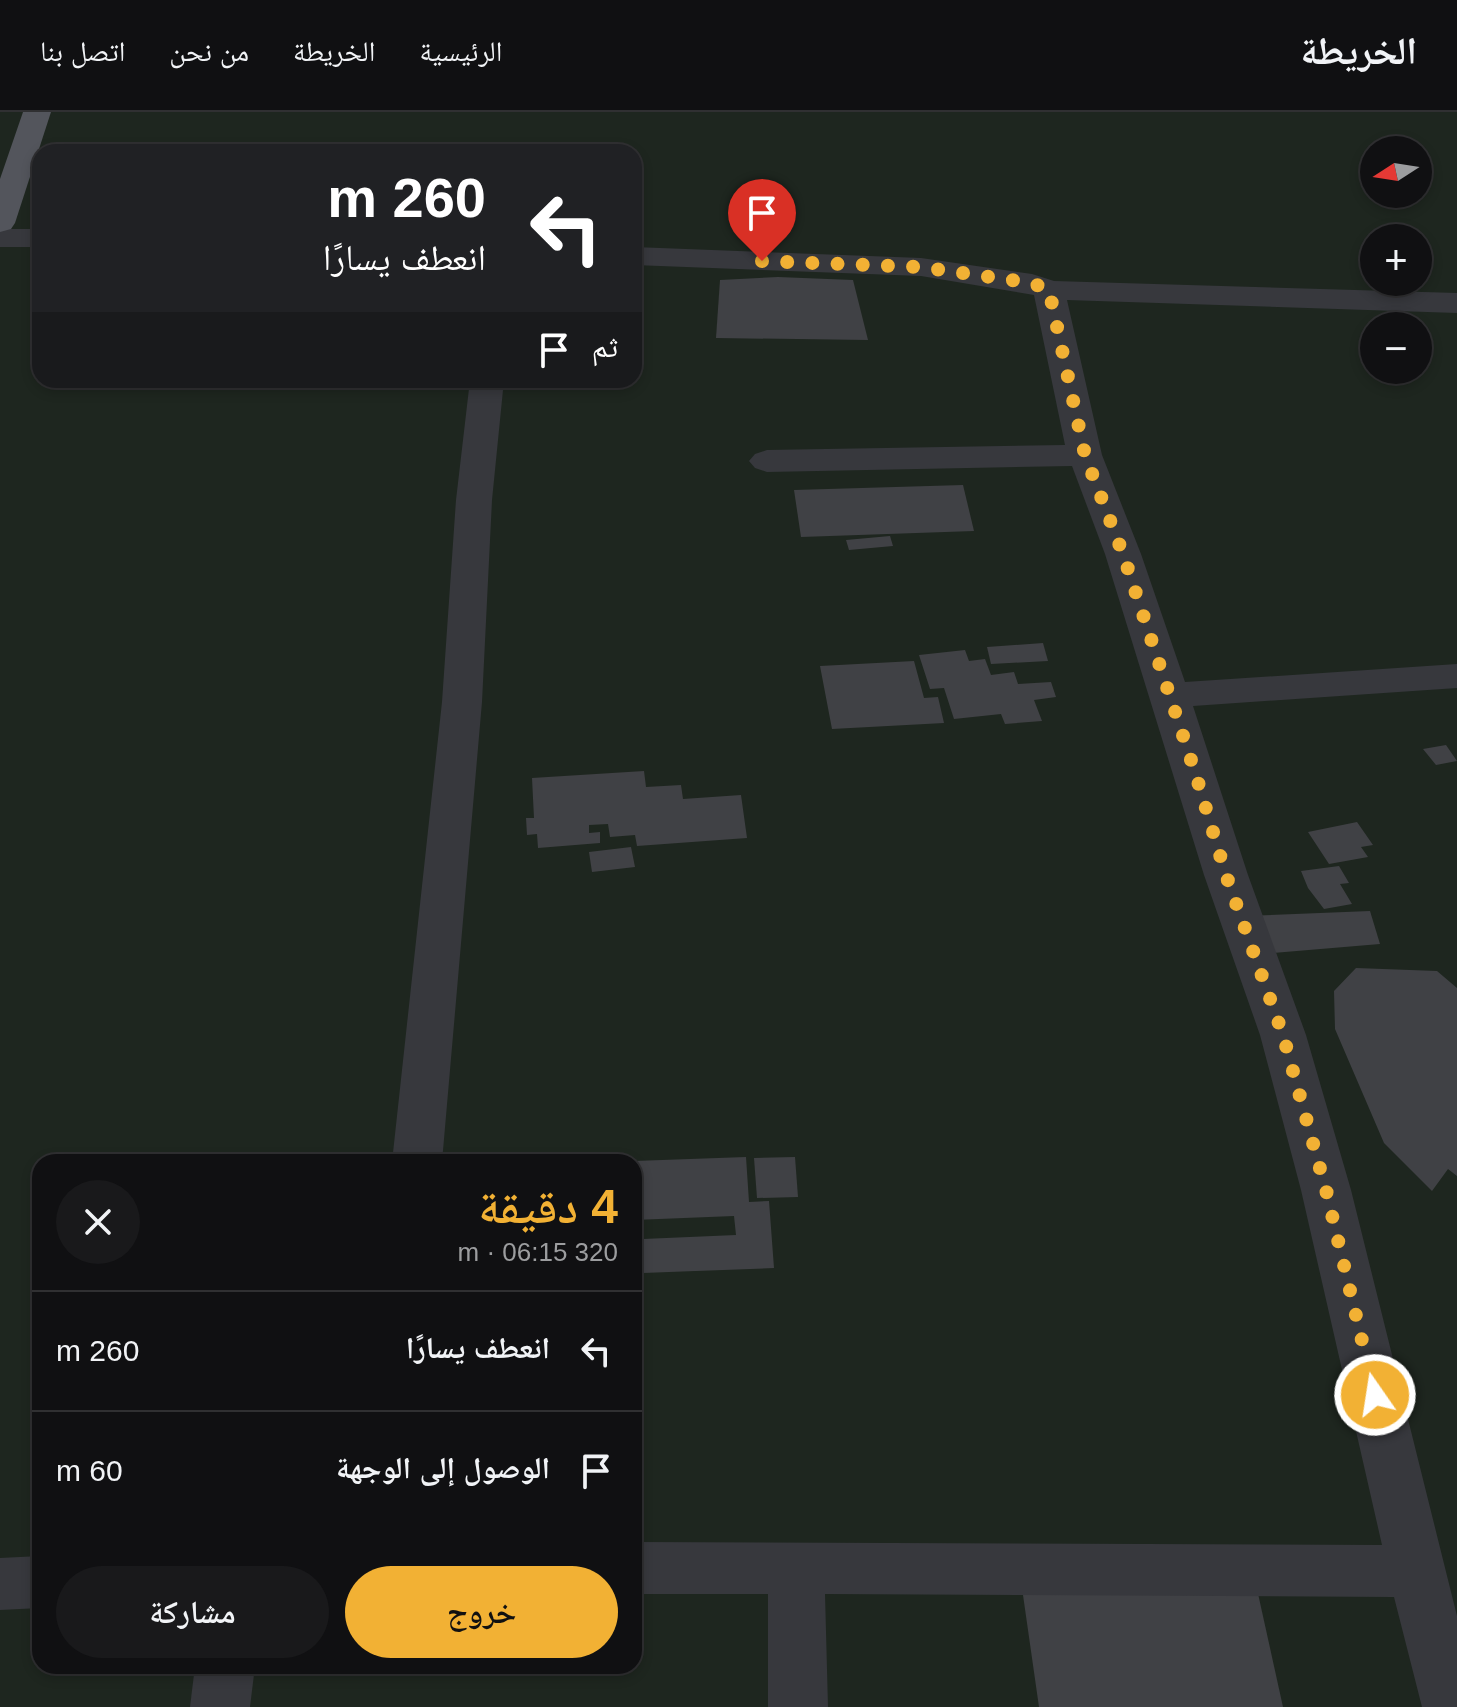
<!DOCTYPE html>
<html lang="ar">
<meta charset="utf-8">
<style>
:root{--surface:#101012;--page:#19191b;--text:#f1f3f6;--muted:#9c9d9f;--line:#303032;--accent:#f2b134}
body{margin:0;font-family:Helvetica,"Noto Naskh Arabic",sans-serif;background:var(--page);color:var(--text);direction:rtl;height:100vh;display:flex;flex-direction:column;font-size:30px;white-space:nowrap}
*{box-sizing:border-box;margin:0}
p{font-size:26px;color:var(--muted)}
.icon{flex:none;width:44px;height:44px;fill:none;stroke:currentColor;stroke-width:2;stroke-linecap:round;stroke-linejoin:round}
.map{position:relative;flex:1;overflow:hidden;direction:ltr}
.details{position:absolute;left:32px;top:1042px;width:610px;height:520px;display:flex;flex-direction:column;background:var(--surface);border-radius:24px;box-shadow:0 4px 12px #0003,0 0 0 2px var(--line);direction:rtl}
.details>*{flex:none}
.guide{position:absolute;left:32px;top:32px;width:610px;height:244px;border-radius:24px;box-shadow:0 4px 12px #0003,0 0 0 2px var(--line);direction:rtl;background:#202124;color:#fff;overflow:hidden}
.needle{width:52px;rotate:258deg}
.controls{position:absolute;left:1360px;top:24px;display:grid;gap:16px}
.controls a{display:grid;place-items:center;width:72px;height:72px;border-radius:50%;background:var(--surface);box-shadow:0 4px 12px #0003,0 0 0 2px var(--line);font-size:40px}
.pin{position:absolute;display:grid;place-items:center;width:68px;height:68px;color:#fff;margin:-82px -34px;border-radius:50% 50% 50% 0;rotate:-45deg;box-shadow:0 0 8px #0007}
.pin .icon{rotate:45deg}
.me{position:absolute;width:88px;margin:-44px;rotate:347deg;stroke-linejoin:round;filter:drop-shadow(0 0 6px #0008)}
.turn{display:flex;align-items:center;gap:28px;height:168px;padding:0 24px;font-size:36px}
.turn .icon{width:104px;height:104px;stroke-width:2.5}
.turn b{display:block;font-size:56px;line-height:68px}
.then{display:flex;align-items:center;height:76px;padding:0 24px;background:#0003;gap:16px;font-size:30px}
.round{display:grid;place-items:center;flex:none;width:84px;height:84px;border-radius:42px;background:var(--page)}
.summary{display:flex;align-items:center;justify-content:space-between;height:136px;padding:0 24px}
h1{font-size:48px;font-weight:600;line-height:60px;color:var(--accent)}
.cta{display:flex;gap:16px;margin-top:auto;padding:16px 24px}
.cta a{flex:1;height:92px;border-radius:48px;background:var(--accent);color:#111;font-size:32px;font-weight:600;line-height:92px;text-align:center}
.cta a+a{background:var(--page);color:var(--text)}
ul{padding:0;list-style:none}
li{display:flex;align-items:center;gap:24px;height:120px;padding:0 24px;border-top:2px solid var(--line)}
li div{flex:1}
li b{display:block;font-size:30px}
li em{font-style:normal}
header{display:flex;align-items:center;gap:48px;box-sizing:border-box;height:112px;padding:0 40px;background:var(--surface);border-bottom:2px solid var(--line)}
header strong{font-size:38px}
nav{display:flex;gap:44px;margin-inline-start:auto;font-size:28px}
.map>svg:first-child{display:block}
</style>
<header>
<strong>الخريطة</strong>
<nav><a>الرئيسية</a><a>الخريطة</a><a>من نحن</a><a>اتصل بنا</a></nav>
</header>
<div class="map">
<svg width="1457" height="1595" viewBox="0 0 1457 1595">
<rect width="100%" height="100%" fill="#161618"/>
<!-- green -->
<path fill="#1e261f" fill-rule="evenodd" d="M0,0H1457V1595H0ZM1374,38H1418V82H1374ZM40,40H634V268H40ZM1374,126H1418V170H1374ZM1374,214H1418V258H1374ZM40,1050H634V1554H40Z"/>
<!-- building -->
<g fill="#404145">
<path d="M778,165L853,168L868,228L716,226L720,168Z"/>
<path d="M963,373L974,419L801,425L794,378Z"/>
<path d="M890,424L893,434L849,438L846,428Z"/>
<path d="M1043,531L1048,549L991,552L987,535Z"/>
<path d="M965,538L969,549L985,547L991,563L1014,560L1018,572L1051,570L1056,585L1034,588L1042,609L1005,612L1001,602L954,607L944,576L930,577L919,543Z"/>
<path d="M914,549L924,586L938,585L944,611L832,617L820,554Z"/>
<path d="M1446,633L1457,649L1436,653L1423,637Z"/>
<path d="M644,659L646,675L681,673L683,687L741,683L747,726L637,734L635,723L610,725L608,712L589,713V721L600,720V731L538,736L537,722L527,723L526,706H534L532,666Z"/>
<path d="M1357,710L1373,733L1361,735L1368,745L1329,752L1308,720Z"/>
<path d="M631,735L635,755L592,760L589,740Z"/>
<path d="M1339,754L1349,771L1340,772L1352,792L1324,797L1308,776L1301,759Z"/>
<path d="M1370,799L1380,832L1262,842L1245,804Z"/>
<path d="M1356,856L1437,859L1457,876V1064L1448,1057L1432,1079L1384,1031L1335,917L1334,879Z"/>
<path d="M746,1045L749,1090L769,1089L774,1156L643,1161V1127L736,1123L734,1104L634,1108V1049Z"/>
<path d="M795,1045L798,1085L757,1086L754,1046Z"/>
<path d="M1255,1468L1283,1595H1039L1022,1476Z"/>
</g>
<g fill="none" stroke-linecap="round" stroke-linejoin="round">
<!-- minor -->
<g fill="#37383d" fill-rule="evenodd">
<rect x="0" y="117" width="40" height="18"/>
<path d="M634,135L921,146L1032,162L1054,169L1457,181V201L1067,188L1102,343L1141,442L1185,570L1457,552V576L1193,594L1248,763L1306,923L1351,1078L1457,1504V1595H1422L1394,1485L825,1482L828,1595H768V1482H634V1430L1382,1433L1301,1078L1260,923L1204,763L1105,442L1072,354L767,360L755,356L749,349L755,342L767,338L1065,333L1034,183L921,164L634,153Z"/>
<path d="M470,268H504L492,388L482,590L442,1050H392L442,590L456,388Z"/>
<path d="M40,1444V1496L0,1498V1446Z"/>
<path d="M195,1554H255L250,1595H190Z"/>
</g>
<!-- major -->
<path fill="#53555c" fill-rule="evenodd" d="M23,0H51L15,111L11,117L0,120V67Z"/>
</g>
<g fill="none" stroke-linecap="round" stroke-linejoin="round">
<!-- route -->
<path stroke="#f2b134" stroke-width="14" stroke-dasharray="0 25.2" d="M762,149L921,155L1032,171L1049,178L1085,343L1123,442L1195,660L1226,763L1283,923L1326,1078L1375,1283"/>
</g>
</svg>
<div class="controls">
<a><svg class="needle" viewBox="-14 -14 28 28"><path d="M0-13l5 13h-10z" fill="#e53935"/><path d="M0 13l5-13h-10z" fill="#9c9d9f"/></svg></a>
<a>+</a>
<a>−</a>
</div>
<div class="pin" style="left:762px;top:149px;background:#d93025"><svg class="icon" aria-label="arrive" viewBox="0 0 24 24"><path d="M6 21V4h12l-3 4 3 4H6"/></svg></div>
<svg class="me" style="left:1375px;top:1283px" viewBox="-20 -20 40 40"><circle r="17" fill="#f2b134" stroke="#fff" stroke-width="3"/><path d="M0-11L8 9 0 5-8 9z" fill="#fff"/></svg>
<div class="guide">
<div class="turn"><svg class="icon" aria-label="left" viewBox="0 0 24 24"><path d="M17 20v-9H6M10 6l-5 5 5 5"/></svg><div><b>260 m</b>انعطف يسارًا</div></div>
<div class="then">ثم<svg class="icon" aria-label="arrive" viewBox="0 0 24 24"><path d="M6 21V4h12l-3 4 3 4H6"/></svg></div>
</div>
<section class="details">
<div class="summary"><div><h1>4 دقيقة</h1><p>320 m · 06:15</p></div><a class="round"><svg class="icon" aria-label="close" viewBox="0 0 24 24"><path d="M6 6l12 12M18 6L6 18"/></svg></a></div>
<ul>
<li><svg class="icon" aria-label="left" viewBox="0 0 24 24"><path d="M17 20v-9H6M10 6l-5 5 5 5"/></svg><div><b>انعطف يسارًا</b></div><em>260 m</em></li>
<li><svg class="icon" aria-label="arrive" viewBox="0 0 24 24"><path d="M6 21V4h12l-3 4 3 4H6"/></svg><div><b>الوصول إلى الوجهة</b></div><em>60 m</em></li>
</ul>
<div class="cta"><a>خروج</a><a>مشاركة</a></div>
</section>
</div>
